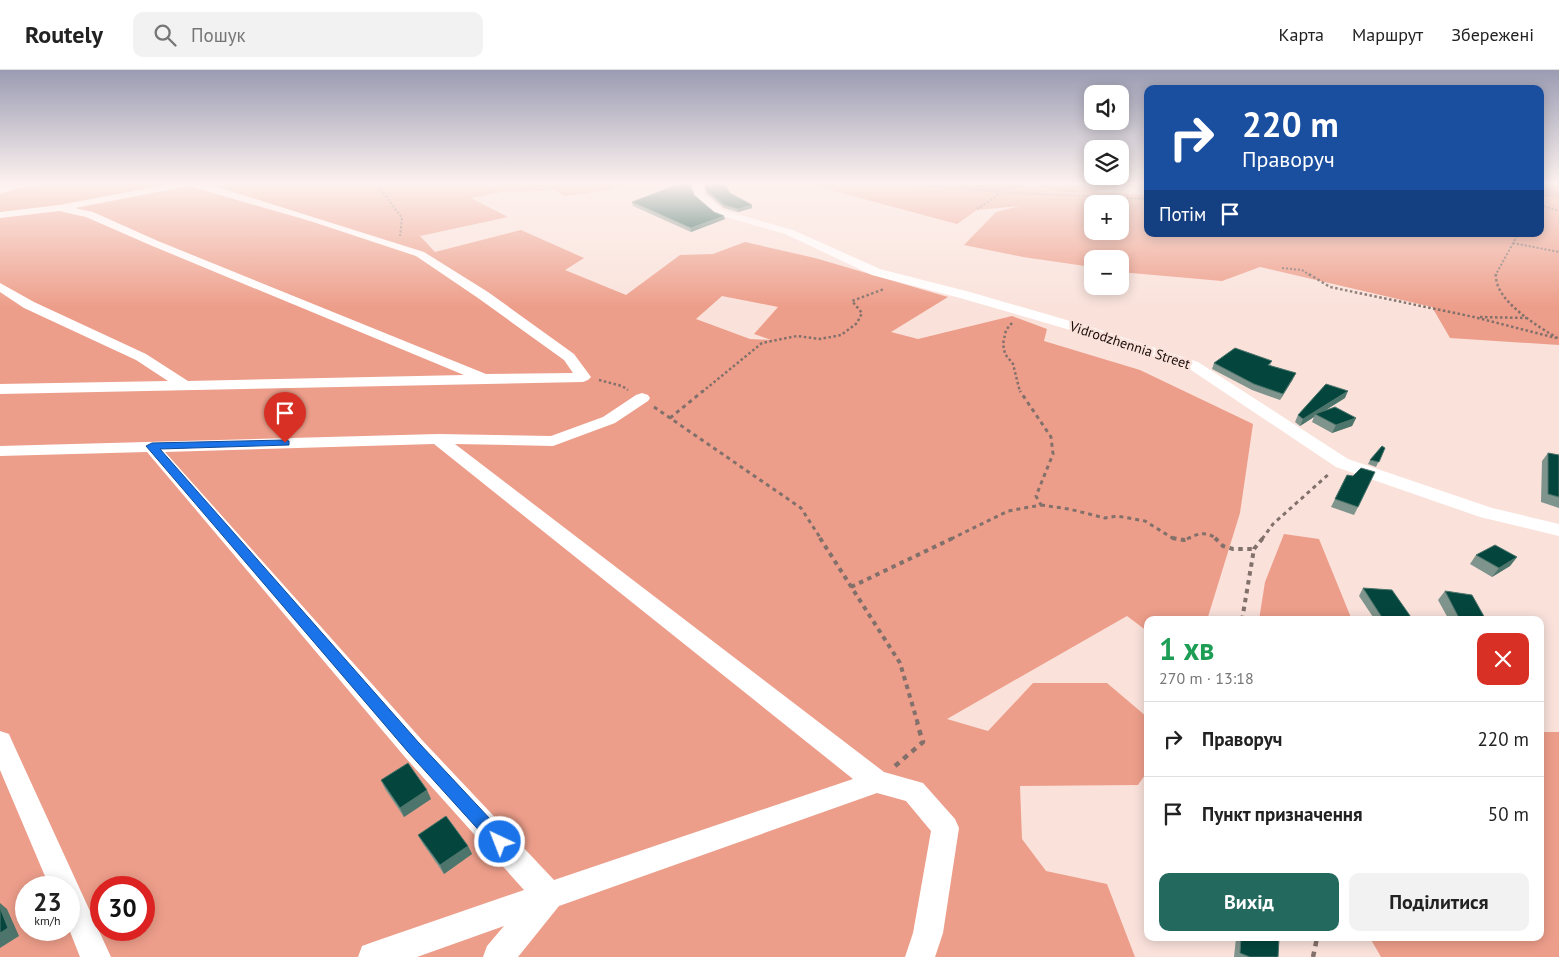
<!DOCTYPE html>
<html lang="uk">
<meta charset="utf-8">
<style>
:root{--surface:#fff;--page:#f2f2f2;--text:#222;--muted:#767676;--line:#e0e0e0;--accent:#23695e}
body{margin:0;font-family:"PT Sans",sans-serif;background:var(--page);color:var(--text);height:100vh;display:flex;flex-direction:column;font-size:19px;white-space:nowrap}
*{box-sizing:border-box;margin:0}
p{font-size:16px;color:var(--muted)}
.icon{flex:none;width:28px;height:28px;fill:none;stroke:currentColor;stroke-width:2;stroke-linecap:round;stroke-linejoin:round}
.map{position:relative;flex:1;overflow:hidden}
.side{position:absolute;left:1144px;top:546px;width:400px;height:325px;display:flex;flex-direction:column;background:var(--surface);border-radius:10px;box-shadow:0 2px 12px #0003}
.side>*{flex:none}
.guide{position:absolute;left:1144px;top:15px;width:400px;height:152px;border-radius:10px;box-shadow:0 2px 12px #0003;background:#1a4fa0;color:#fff;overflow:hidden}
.buttons{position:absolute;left:1084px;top:15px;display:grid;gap:10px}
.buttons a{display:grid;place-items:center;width:45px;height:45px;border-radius:10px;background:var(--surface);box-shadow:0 2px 12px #0003;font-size:25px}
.speed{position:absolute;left:15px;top:806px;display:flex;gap:10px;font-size:25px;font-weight:700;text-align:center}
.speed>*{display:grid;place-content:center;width:65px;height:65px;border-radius:50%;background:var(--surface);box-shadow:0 2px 12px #0003;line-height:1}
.speed small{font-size:12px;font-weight:400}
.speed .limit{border:8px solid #d22;background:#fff;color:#111}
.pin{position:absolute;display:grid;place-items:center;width:42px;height:42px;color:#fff;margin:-51px -21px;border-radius:50% 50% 50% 0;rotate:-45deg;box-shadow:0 0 5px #0007}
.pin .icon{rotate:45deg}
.me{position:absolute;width:55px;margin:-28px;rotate:317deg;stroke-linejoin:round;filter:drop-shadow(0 0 4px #0008)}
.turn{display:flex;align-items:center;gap:18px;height:105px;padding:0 15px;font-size:22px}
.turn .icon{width:65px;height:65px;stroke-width:2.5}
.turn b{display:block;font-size:35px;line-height:42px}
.then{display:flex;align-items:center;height:48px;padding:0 15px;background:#0003;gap:10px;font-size:19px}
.round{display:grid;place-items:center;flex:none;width:52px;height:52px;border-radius:10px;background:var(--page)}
.overview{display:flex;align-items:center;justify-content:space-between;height:85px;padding:0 15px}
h1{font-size:30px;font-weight:700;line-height:38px;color:#1e9e55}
.cta{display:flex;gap:10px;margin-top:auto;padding:10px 15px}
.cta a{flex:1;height:58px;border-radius:10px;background:var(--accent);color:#fff;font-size:20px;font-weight:700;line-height:58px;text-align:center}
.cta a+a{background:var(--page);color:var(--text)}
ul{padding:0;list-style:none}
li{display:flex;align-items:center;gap:15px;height:75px;padding:0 15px;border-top:1px solid var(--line)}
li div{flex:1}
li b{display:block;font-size:19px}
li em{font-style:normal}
header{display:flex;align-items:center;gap:30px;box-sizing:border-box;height:70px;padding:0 25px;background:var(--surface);border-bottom:1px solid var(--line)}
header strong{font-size:24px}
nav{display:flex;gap:28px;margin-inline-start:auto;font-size:18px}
.search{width:350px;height:45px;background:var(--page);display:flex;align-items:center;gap:12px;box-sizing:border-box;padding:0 18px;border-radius:10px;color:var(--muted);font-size:19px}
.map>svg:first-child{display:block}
</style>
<header>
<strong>Routely</strong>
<div class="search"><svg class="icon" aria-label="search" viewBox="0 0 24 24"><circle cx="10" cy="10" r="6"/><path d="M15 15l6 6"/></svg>Пошук</div>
<nav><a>Карта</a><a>Маршрут</a><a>Збережені</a></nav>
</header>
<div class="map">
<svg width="1559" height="887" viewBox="0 0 1559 887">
<rect width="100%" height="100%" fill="#fae2db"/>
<!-- green -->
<g fill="#ed9e8a" fill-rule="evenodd">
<path d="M66,113H485L491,118L504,113H624L611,120L564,126L552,119L543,121L502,122L471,128L508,147L420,166L435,182L521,160L584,188L565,200L626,225L680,185L713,184L745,172L815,188L948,227L891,262L918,269L1012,246L1047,259L1044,271L1140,300L1253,354L1240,443L1207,550H1148L1147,561L1127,546L947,649L988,661L1033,613H1107L1147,647V702L1138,715L1020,716L1022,769L1046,801L1107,814L1135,887H0V124L20,118ZM722,226L778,237L754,264L771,270L750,269L696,249ZM26,818H69V860H26ZM101,818H144V860H101Z"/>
<path d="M820,113H1021L1025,117L1147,125L1148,164H1540V114L1559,113V275L1450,268L1432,237L1260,197L1222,211L1120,202V189H1092V197L1023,187L964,175L996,142L1020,136L977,140L957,154L819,117ZM1092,134H1120V161H1092Z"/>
<path d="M1284,464L1319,469L1352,550H1259L1265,512Z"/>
<path d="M1540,662H1559V887H1381L1370,868H1540Z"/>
</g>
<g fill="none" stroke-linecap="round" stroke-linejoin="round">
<!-- river -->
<g fill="#c77864" fill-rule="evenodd">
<path d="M953,113H1026L1023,117C1000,123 979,123 956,117Z"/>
<path d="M1038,113H1121L1118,117C1092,124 1067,124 1041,117Z"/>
<path d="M1540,114L1559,116V128L1540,126Z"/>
</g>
<!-- path-far4 -->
<g stroke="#82706b" stroke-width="2" stroke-dasharray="2 2" stroke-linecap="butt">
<path d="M376,113L402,148L400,166"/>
<path d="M891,113L1001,122L1148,129"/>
<path d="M1540,135L1559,141"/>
<path d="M977,139L1001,123"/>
<path d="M1513,173L1559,182"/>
<path d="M1282,198L1302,200L1311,206"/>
<path d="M1495,206L1518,164"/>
</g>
<!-- path-far3 -->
<g stroke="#82706b" stroke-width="2.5" stroke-dasharray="2.5 2.5" stroke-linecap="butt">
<path d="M1309,204L1330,217L1474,247L1556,268"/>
<path d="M1496,204C1494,231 1539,257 1559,269"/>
<path d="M1480,247L1526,248"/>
<path d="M1012,253L1006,260L1003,274L1005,284L1013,294L1020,322"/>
<path d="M599,310L622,316L628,320"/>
<path d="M702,322L762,273L797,266L820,269L841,265L857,253L862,243L852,231L884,219"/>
</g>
<!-- path-far2 -->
<g stroke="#82706b" stroke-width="3" stroke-dasharray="4 4" stroke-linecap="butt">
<path d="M654,337L801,438L821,469"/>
<path d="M670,348L703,321"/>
<path d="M1041,435L1069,439L1105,448L1117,446L1145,451L1174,469"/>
<path d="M951,469L1008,441L1041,435L1036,426L1053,384L1051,367L1020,321"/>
<path d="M1187,469C1199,463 1206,461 1217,469"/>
<path d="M1262,469L1273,454L1330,403"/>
</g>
<!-- path-far1 -->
<g stroke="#82706b" stroke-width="4" stroke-dasharray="4.5 4.5" stroke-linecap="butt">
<path d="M820,468L900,593L918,654"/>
<path d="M1172,468L1184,470L1190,468"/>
<path d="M1215,468L1223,476L1233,479H1254"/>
<path d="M851,517L953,468"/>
<path d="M1242,550L1254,479L1263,468"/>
</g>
<!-- path -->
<g stroke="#82706b" stroke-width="4.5" stroke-dasharray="5.5 5.5" stroke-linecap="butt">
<path d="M895,696L923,672L917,653"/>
<path d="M1313,887L1317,868"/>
</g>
<!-- minor -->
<g fill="#fff" fill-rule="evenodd">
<path d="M18,113H34L32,115L0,123V117Z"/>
<path d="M176,113H200L214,116L424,182L488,222L574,284L591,307L588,310L583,312L0,324V314L168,311L136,290L24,238L0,222V213L34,232L146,284L188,311L464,305L150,175L86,147L59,141L0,148V142L59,135ZM189,116L310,151L416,186L478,228L564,290L573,303L486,304L158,171L93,142L75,138Z"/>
<path d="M692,113H702L704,124L723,140L793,160L880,199L970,222L1094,258L1198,292L1348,389L1492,438L1559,454V466L1480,447L1336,397L1188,298L1084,264L960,228L872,205L785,164L715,144L695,127Z"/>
<path d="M642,323L648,325L650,328L648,331L615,353L553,376L455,374L884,702L923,713L955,749L959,758L943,863L935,887H905L913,863L931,761L906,731L877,723L559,836L518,887H483L487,876L504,856L417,887H358L362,876L373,872L524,820L404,686L147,382L0,386V376L438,364L551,366L603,347L636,325ZM434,374L853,709L554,810L422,670L165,382Z"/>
<path d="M0,661L9,664L12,671L111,887H80L69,859V818H50L0,700Z"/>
</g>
</g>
<!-- wall -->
<g fill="#7f948c">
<path d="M668,113H690L694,125L714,142L725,149L691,162L633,136L632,132L675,115Z"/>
<path d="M704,113L730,123L752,135V138L738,142L724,138L706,123Z"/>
<path d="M1272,291L1270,295L1293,309L1280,330L1252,320L1212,299L1214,293Z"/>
<path d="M1345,328L1325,340L1356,348L1352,356L1332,363L1312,352L1314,347L1300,356L1295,352L1298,345Z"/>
<path d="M1385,378L1376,397L1368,394L1370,390Z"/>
<path d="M1548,383L1559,385V438L1541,432L1542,391Z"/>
<path d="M1347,405L1358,437L1354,445L1331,437Z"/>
<path d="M1476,485L1517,487L1510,496L1492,507L1470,494Z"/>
<path d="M1363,518L1413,550H1375L1359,526Z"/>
<path d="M1445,521L1486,550H1449L1438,530Z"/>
<path d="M381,710L431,729L404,747L385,719Z"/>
<path d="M418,765L468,776L472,784L444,804L423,774Z"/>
<path d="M1236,868H1279L1278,887H1234Z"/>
</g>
<!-- shaded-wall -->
<g fill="#4e756c">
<path d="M752,135V138L738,142V139Z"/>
<path d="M724,146L725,149L691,162V158Z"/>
<path d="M1296,303L1293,309L1280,330L1283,324Z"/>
<path d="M1348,321L1345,328L1318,345L1315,344L1314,347L1300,356L1303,349Z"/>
<path d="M1356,348L1352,356L1332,363L1336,355Z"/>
<path d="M1517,487L1510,496L1492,507L1499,498Z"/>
<path d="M427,720L431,729L404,747L400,738Z"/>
<path d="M468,776L472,784L444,804L440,795Z"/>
<path d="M0,833L7,839L19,866L0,878Z"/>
</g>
<!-- building -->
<g fill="#04463d" stroke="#4e756c">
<path d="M676,113H690L694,125L714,142L724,146L691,158L632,132L679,114Z"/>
<path d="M704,113H724L730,123L752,135L738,139L724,135L706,120Z"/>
<path d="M1235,278L1272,291L1268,295L1296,303L1283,324L1254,314L1214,293Z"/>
<path d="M1326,314L1348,321L1303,349L1298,345Z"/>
<path d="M1335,337L1356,348L1336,355L1315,344Z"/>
<path d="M1382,376L1385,378L1379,392L1370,390Z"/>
<path d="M1548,383L1559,385V427L1548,424Z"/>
<path d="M1361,398L1375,402L1358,437L1335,429L1347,405L1353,406Z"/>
<path d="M1495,475L1517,487L1499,498L1476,485Z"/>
<path d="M1363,518L1392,520L1413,550H1393L1392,549H1383Z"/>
<path d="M1445,521L1472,525L1486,550H1472L1459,548Z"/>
<path d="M408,693L427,720L400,738L381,710Z"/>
<path d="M446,746L468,776L440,795L418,765Z"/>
<path d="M0,838L8,858L0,863Z"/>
<path d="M1241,868H1279L1278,887H1250L1240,883Z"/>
</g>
<!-- sky -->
<linearGradient id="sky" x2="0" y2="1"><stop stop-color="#9b9cb3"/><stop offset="0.48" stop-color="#fdf2ef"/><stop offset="1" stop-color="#fdf2ef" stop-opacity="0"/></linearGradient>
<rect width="1559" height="237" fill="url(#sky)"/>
<!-- route -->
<path fill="#1a73e8" stroke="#114b97" d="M285,370L289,371V375L160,379L419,673L506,766L508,772L506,777L500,780L494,777L408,682L146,376L152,373Z"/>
<g text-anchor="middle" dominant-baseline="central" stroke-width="5" stroke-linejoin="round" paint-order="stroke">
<!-- far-street labels -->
<g font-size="14" fill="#190c08" stroke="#fae2db">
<text transform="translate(1130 275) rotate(18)">Vidrodzhennia Street</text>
</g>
</g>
</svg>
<div class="buttons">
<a><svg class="icon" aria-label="sound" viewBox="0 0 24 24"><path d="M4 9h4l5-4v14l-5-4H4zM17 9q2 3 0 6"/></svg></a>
<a><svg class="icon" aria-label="layers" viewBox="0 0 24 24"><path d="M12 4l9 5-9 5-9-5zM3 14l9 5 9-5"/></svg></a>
<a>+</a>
<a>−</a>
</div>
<div class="speed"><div>23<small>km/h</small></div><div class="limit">30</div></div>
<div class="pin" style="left:285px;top:373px;background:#d93025"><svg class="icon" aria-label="arrive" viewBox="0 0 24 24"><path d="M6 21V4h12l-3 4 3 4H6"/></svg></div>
<svg class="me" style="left:500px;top:772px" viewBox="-20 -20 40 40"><circle r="17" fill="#1a73e8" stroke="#fff" stroke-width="3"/><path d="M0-11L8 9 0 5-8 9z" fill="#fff"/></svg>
<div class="guide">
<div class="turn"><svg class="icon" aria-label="right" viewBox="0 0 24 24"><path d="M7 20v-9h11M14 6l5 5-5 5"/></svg><div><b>220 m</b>Праворуч</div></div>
<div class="then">Потім<svg class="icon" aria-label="arrive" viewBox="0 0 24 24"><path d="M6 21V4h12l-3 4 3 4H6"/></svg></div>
</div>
<section class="side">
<div class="overview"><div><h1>1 хв</h1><p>270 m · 13:18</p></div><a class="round" style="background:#d93025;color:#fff"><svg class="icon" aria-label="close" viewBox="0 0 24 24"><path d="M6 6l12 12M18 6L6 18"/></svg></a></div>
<ul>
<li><svg class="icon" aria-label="right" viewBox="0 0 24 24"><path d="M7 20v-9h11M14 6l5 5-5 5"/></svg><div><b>Праворуч</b></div><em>220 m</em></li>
<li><svg class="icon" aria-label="arrive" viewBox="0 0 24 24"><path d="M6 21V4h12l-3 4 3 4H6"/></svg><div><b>Пункт призначення</b></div><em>50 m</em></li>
</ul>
<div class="cta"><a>Вихід</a><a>Поділитися</a></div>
</section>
</div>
